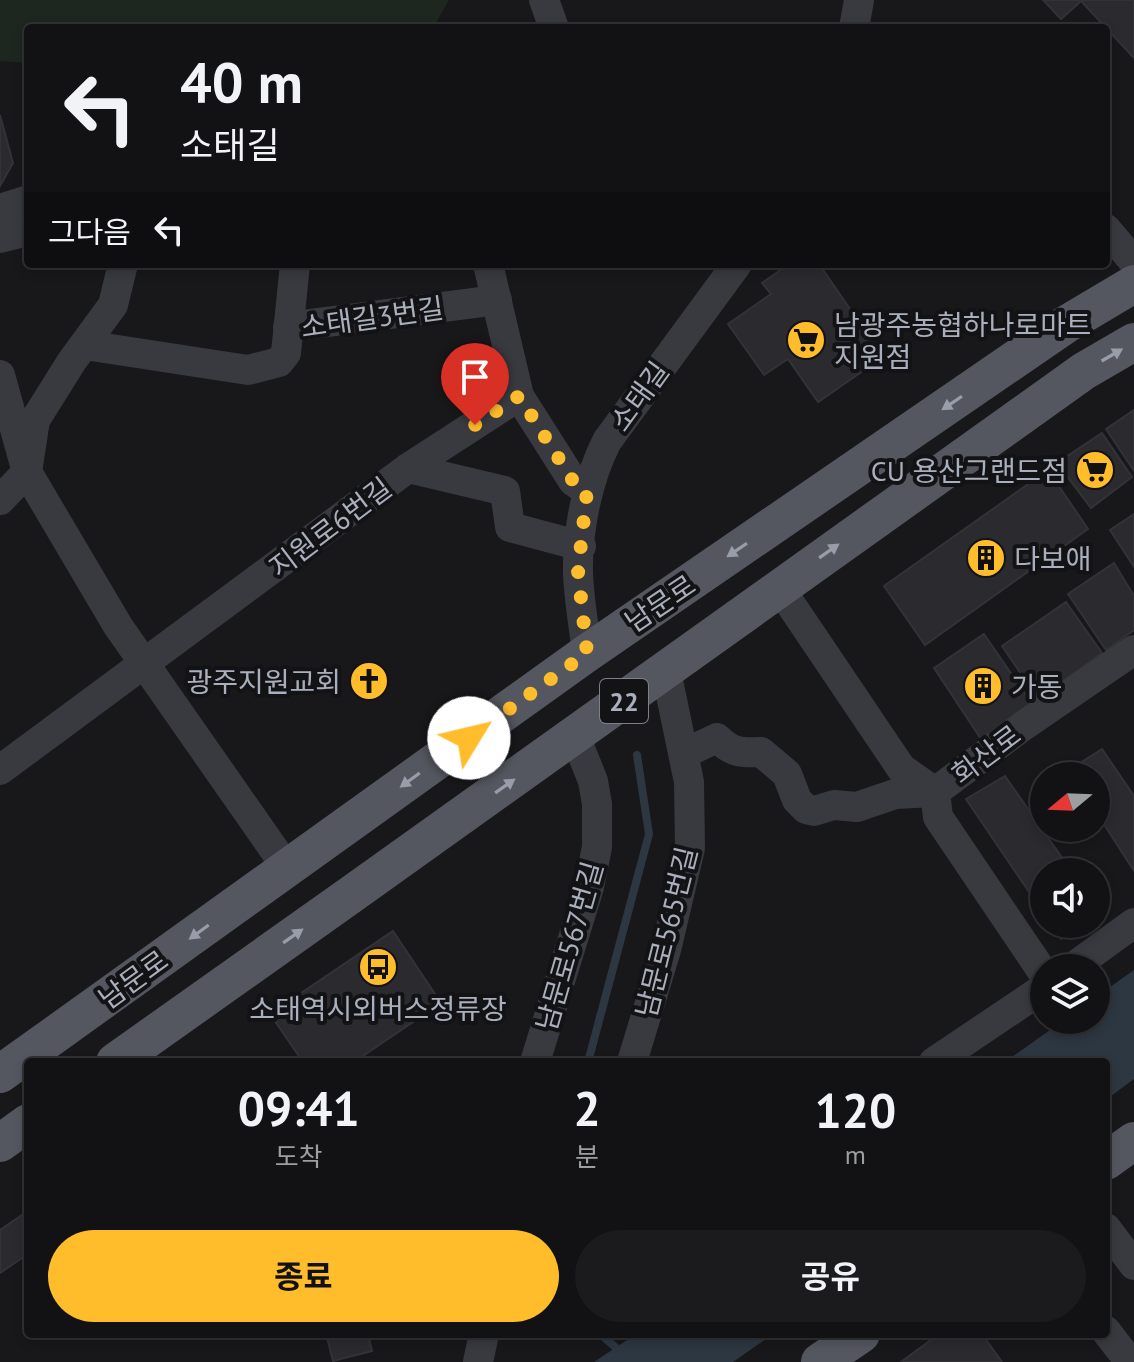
<!DOCTYPE html>
<html lang="ko">
<meta charset="utf-8">
<style>
:root{--surface:#121214;--page:#1b1b1d;--text:#f1f3f6;--muted:#9c9ea0;--line:#313234;--accent:#ffbd2c}
body{margin:0;font-family:"PT Sans","Noto Sans KR",sans-serif;background:var(--page);color:var(--text);height:100vh;display:flex;flex-direction:column;font-size:30px;white-space:nowrap}
*{box-sizing:border-box;margin:0}
p{font-size:26px;color:var(--muted)}
.icon{flex:none;width:44px;height:44px;fill:none;stroke:currentColor;stroke-width:2;stroke-linecap:round;stroke-linejoin:round}
.map{position:relative;flex:1;overflow:hidden}
.sheet{position:absolute;left:24px;top:1058px;width:1086px;height:280px;display:flex;flex-direction:column;background:var(--surface);border-radius:8px;box-shadow:0 4px 12px #0003,0 0 0 2px var(--line)}
.sheet>*{flex:none}
.guide{position:absolute;left:24px;top:24px;width:1086px;height:244px;border-radius:8px;box-shadow:0 4px 12px #0003,0 0 0 2px var(--line);background:#121214;color:var(--text);overflow:hidden}
.needle{width:52px;rotate:251deg}
.buttons{position:absolute;left:1030px;top:762px;display:grid;gap:16px}
.buttons a{display:grid;place-items:center;width:80px;height:80px;border-radius:50%;background:var(--surface);box-shadow:0 4px 12px #0003,0 0 0 2px var(--line);font-size:40px}
.pin{position:absolute;display:grid;place-items:center;width:68px;height:68px;color:#fff;margin:-82px -34px;border-radius:50% 50% 50% 0;rotate:-45deg;box-shadow:0 0 8px #0007}
.pin .icon{rotate:45deg}
.me{position:absolute;width:88px;margin:-44px;rotate:54deg;stroke-linejoin:round;filter:drop-shadow(0 0 6px #0008)}
.turn{display:flex;align-items:center;gap:28px;height:168px;padding:0 24px;font-size:36px}
.turn .icon{width:104px;height:104px;stroke-width:2.5}
.turn b{display:block;font-size:56px;line-height:68px}
.then{display:flex;align-items:center;height:76px;padding:0 24px;background:#0003;gap:16px;font-size:30px}
.eta{display:flex;justify-content:space-evenly;align-items:center;height:136px;text-align:center}
.eta b{font-size:48px;font-weight:700;line-height:56px}
.action{display:flex;gap:16px;margin-top:auto;padding:16px 24px}
.action a{flex:1;height:92px;border-radius:48px;background:var(--accent);color:#111;font-size:32px;font-weight:700;line-height:92px;text-align:center}
.action a+a{background:var(--page);color:var(--text)}
.map>svg:first-child{display:block}
</style>
<div class="map">
<svg width="1134" height="1362" viewBox="0 0 1134 1362">
<rect width="100%" height="100%" fill="#18181b"/>
<!-- green -->
<path fill="#1e271f" d="M0,0H449L433,28H28V63L0,61Z"/>
<!-- water -->
<g fill="#2d3741">
<path d="M1134,970V1079L1107,1099L1106,1062H1005L1064,1020H1096V997Z"/>
<path d="M636,1334H773L733,1362H594Z"/>
</g>
<g fill="none" stroke-linecap="round" stroke-linejoin="round">
<!-- stream -->
<g stroke="#2d3741" stroke-width="8">
<path d="M588,1062L649,834L637,755"/>
<path d="M600,1334L633,1362"/>
</g>
</g>
<!-- building -->
<g fill="#2b2b2f" stroke="#323237" stroke-width="2">
<path d="M1043,0H1134V58L1081,1L1061,19Z"/>
<path d="M0,115L13,163L0,186Z"/>
<path d="M789,264H819L883,357L818,402L788,359L764,375L728,324L771,294L762,283Z"/>
<path d="M1134,410V471L1106,429Z"/>
<path d="M1102,433L1132,477L1091,508L1057,463Z"/>
<path d="M1048,470L1088,529L925,645L884,586Z"/>
<path d="M1134,514V567L1110,530Z"/>
<path d="M1114,563L1134,596V630L1106,650L1068,594Z"/>
<path d="M1066,602L1102,653L1038,699L1002,646Z"/>
<path d="M984,634L1032,704L981,739L934,668Z"/>
<path d="M1102,749L1134,796V871L1096,812V776H1073L1069,770Z"/>
<path d="M1005,776L1072,872H1044V914L966,799Z"/>
<path d="M1051,924H1082L1061,939Z"/>
<path d="M393,931L441,1003L354,1062H303L270,1014Z"/>
<path d="M28,1211V1254L0,1273V1230Z"/>
<path d="M326,1334H368L372,1351L333,1361Z"/>
<path d="M939,1334H982L1002,1362H901Z"/>
</g>
<g fill="none" stroke-linecap="round" stroke-linejoin="round">
<!-- minor -->
<g stroke="#393a40" stroke-width="30">
<path d="M544,0L554,28"/>
<path d="M854,28L859,0"/>
<path d="M0,209L28,200"/>
<path d="M1106,229L1134,262"/>
<path d="M0,238L28,231"/>
<path d="M488,264L519,396L573,481L587,491"/>
<path d="M288,327L497,300"/>
<path d="M85,345L248,370L279,362L286,353L295,264"/>
<path d="M0,375L27,472L118,626L287,868"/>
<path d="M408,468L505,491L510,527L581,546"/>
<path d="M0,500L27,472L35,420L72,361L113,305L123,264"/>
<path d="M779,587L901,768L935,792"/>
<path d="M587,653C584,627 579,600 578,573C577,530 588,478 607,441L737,264"/>
<path d="M685,753L717,738C732,753 742,753 761,752L787,774L797,800L806,809L814,811L834,805L857,807L895,794L935,792"/>
<path d="M0,770L408,468L519,396"/>
<path d="M1072,968L1134,923"/>
<path d="M1044,974L938,817L935,792L1023,726L1134,650"/>
<path d="M535,1062L589,887L597,847V804L593,781L575,736"/>
<path d="M632,1062L666,950L690,848L689,782L666,671"/>
<path d="M934,1062L1044,988"/>
<path d="M1106,1228L1134,1265"/>
<path d="M1106,1331L1130,1362"/>
<path d="M478,1362L484,1334"/>
</g>
<!-- major -->
<g stroke="#555760" stroke-width="38">
<path d="M115,1062C439,833 761,601 1084,371L1134,342"/>
<path d="M0,1074L587,653L1065,325L1134,284"/>
<path d="M0,1143L28,1123"/>
<path d="M1106,1161L1134,1141"/>
<path d="M820,1362L861,1334"/>
</g>
</g>
<!-- one-way arrows -->
<defs><path id="oneway-solid" d="M-6-.8H1V-3.2L6.5 0L1 3.2V.8H-6Z" transform="scale(2)"/></defs>
<g fill="#989daa">
<use href="#oneway-solid" transform="translate(1112 355) rotate(-30)"/>
<use href="#oneway-solid" transform="translate(952 403) rotate(146)"/>
<use href="#oneway-solid" transform="translate(737 550) rotate(146)"/>
<use href="#oneway-solid" transform="translate(829 551) rotate(-35)"/>
<use href="#oneway-solid" transform="translate(410 780) rotate(144)"/>
<use href="#oneway-solid" transform="translate(505 786) rotate(-35)"/>
<use href="#oneway-solid" transform="translate(199 932) rotate(144)"/>
<use href="#oneway-solid" transform="translate(293 936) rotate(-35)"/>
</g>
<g fill="none" stroke-linecap="round" stroke-linejoin="round">
<!-- route -->
<path stroke="#ffbd2c" stroke-width="14" stroke-dasharray="0 25.2" d="M469,738L587,653L578,571L587,491L573,481L519,396L475,425"/>
</g>
<!-- icons -->
<defs>
<g id="supermarket-disc" transform="scale(2)"><circle r="9.5" fill="#ffbd2c" stroke="#131316"/><path d="M-6-5.5h2.5l.6 2H6L4.5 2H-2.5L-4.4-4H-6ZM-1.5 3.2a1.3 1.3 0 1 0 .1 0ZM3 3.2a1.3 1.3 0 1 0 .1 0Z" fill="#111"/></g>
<g id="building-disc" transform="scale(2)"><circle r="9.5" fill="#ffbd2c" stroke="#131316"/><path d="M-4-6H4V6H1V3H-1V6H-4ZM-2.5-4.3h1.7v1.8h-1.7ZM.8-4.3h1.7v1.8H.8ZM-2.5-1h1.7V.8h-1.7ZM.8-1h1.7V.8H.8Z" fill="#111"/></g>
<g id="church-disc" transform="scale(2)"><circle r="9.5" fill="#ffbd2c" stroke="#131316"/><path d="M-1.2-6h2.4v3.5h3.3v2.4h-3.3V6h-2.4V-.1h-3.3v-2.4h3.3Z" fill="#111"/></g>
<g id="bus-disc" transform="scale(2)"><circle r="9.5" fill="#ffbd2c" stroke="#131316"/><path d="M-5-6H5V4H4V6H2V4H-2V6H-4V4H-5ZM-3.5-4V0h7V-4ZM-3.5 1.2v1.5H-2V1.2ZM2 1.2v1.5H3.5V1.2Z" fill="#111"/></g>
</defs>
<g fill-rule="evenodd">
<use href="#supermarket-disc" x="806" y="340"/>
<use href="#supermarket-disc" x="1095" y="470"/>
<use href="#building-disc" x="986" y="558"/>
<use href="#church-disc" x="369" y="681"/>
<use href="#building-disc" x="983" y="686"/>
<use href="#bus-disc" x="378" y="967"/>
</g>
<g text-anchor="middle" dominant-baseline="central" stroke-width="8" stroke-linejoin="round" paint-order="stroke">
<!-- shield labels -->
<rect fill="#131316" stroke="#7c808a" stroke-width="2" x="600" y="679" width="48" height="44" rx="6"/>
<g font-size="26" font-weight="bold" fill="#a9afbc">
<text x="624" y="701">22</text>
</g>
<!-- street labels -->
<g font-size="28" fill="#a9afbc" stroke="#131316">
<text transform="translate(372 317) rotate(-8)">소태길3번길</text>
<text transform="translate(639 396) rotate(-54)">소태길</text>
<text transform="translate(330 527) rotate(-37)">지원로6번길</text>
<text transform="translate(660 603) rotate(-34)">남문로</text>
<text transform="translate(986 754) rotate(-37)">화산로</text>
<text transform="translate(666 932) rotate(-76)">남문로565번길</text>
<text transform="translate(569 946) rotate(-74)">남문로567번길</text>
<text transform="translate(133 979) rotate(-36)">남문로</text>
</g>
<!-- poi labels -->
<g font-size="28" fill="#a9afbc" stroke="#131316" text-anchor="start">
<text x="834" y="324">남광주농협하나로마트<tspan x="834" dy="32">지원점</tspan></text>
<text x="1067" y="470" text-anchor="end">CU 용산그랜드점</text>
<text x="1014" y="558">다보애</text>
<text x="341" y="681" text-anchor="end">광주지원교회</text>
<text x="1011" y="686">가동</text>
<text x="378" y="1008" text-anchor="middle">소태역시외버스정류장</text>
</g>
</g>
</svg>
<div class="buttons">
<a><svg class="needle" viewBox="-14 -14 28 28"><path d="M0-13l5 13h-10z" fill="#e53935"/><path d="M0 13l5-13h-10z" fill="#9c9ea0"/></svg></a>
<a><svg class="icon" aria-label="sound" viewBox="0 0 24 24"><path d="M4 9h4l5-4v14l-5-4H4zM17 9q2 3 0 6"/></svg></a>
<a><svg class="icon" aria-label="layers" viewBox="0 0 24 24"><path d="M12 4l9 5-9 5-9-5zM3 14l9 5 9-5"/></svg></a>
</div>
<div class="pin" style="left:475px;top:425px;background:#d93025"><svg class="icon" aria-label="arrive" viewBox="0 0 24 24"><path d="M6 21V4h12l-3 4 3 4H6"/></svg></div>
<svg class="me" style="left:469px;top:738px" viewBox="-20 -20 40 40"><circle r="19" fill="#fff"/><path d="M0-13L10 11 0 6-10 11z" fill="#ffbd2c"/></svg>
<div class="guide">
<div class="turn"><svg class="icon" aria-label="left" viewBox="0 0 24 24"><path d="M17 20v-9H6M10 6l-5 5 5 5"/></svg><div><b>40 m</b>소태길</div></div>
<div class="then">그다음<svg class="icon" aria-label="left" viewBox="0 0 24 24"><path d="M17 20v-9H6M10 6l-5 5 5 5"/></svg></div>
</div>
<section class="sheet">
<div class="eta">
<div><b>09:41</b><p>도착</p></div>
<div><b>2</b><p>분</p></div>
<div><b>120</b><p>m</p></div>
</div>
<div class="action"><a>종료</a><a>공유</a></div>
</section>
</div>
